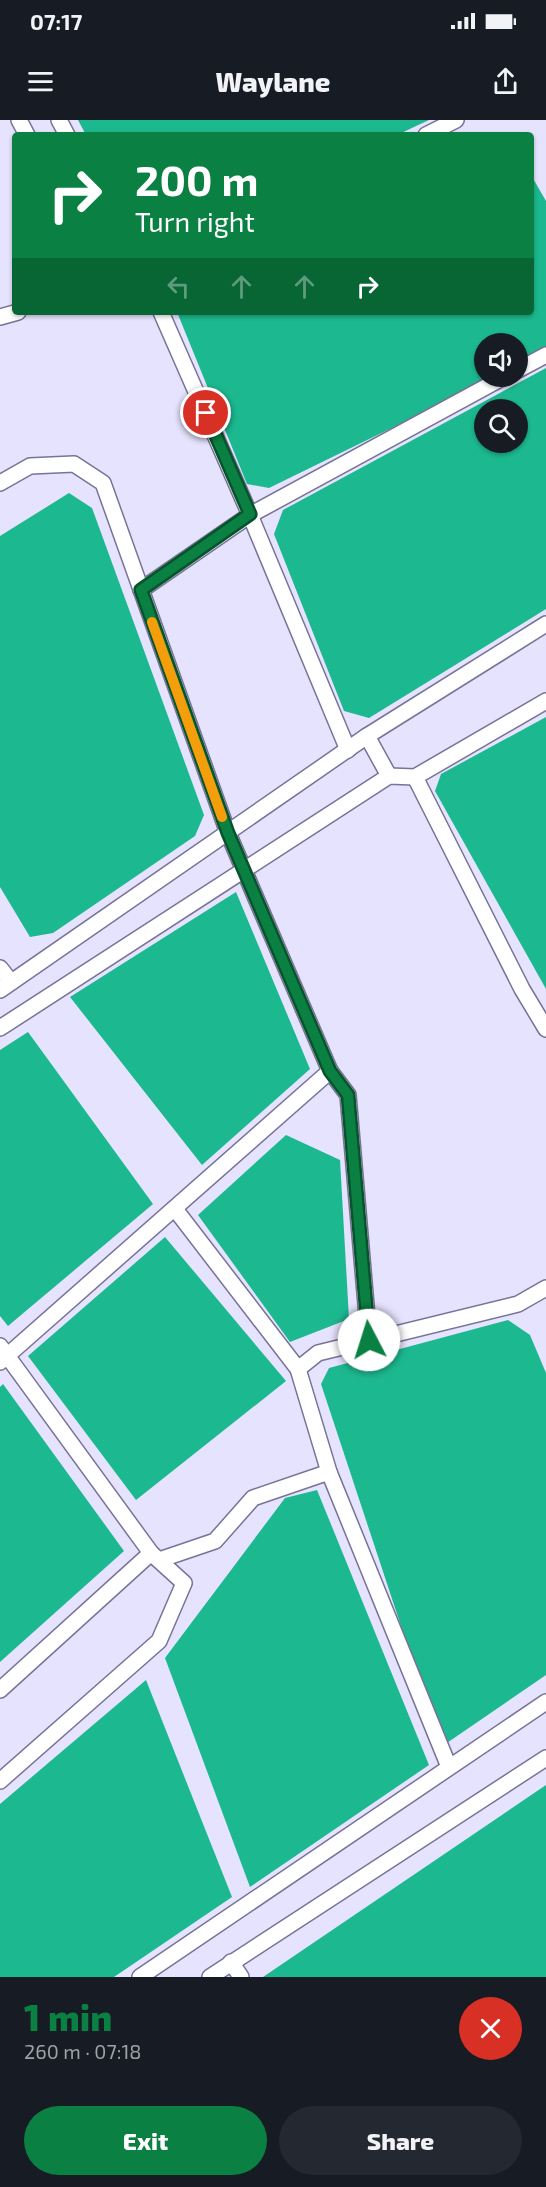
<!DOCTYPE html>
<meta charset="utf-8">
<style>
:root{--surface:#171b24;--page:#242831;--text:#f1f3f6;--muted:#9ea1a6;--accent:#0b8043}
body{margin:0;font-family:"Exo 2",sans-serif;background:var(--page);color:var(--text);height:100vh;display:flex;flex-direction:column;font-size:22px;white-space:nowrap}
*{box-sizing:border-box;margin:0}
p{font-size:20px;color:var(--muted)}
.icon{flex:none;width:33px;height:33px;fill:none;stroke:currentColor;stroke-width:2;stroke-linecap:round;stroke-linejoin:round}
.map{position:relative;height:1857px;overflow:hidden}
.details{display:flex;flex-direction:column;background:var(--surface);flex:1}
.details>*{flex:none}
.guide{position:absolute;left:12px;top:12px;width:522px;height:183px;border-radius:6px;box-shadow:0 2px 4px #0004;background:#0b8043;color:#fff;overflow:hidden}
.fabs{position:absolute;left:474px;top:213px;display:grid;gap:12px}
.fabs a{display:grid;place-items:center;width:54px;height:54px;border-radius:50%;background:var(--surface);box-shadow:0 2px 4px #0004;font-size:30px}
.pin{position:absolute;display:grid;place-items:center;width:51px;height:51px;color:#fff;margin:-26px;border:3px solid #fff;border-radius:50%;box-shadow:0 2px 6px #0007}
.me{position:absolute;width:66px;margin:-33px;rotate:355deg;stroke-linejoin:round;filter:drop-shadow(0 0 4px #0008)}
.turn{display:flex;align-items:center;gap:21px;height:126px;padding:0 24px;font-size:27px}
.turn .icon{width:78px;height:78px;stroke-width:2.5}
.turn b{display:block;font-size:42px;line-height:51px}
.lanes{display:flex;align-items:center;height:57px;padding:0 24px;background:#0003;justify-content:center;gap:30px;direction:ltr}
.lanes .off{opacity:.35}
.round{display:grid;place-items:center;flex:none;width:63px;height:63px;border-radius:32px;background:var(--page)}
.summary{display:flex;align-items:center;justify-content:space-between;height:102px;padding:0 24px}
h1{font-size:36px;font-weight:800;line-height:45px;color:var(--accent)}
.cta{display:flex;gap:12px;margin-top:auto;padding:12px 24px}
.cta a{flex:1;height:69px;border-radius:36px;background:var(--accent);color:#fff;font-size:24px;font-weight:800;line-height:69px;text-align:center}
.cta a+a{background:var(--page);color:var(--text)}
.status{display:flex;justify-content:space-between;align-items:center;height:42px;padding:0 30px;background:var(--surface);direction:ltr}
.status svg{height:16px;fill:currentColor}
header{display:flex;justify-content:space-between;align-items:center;height:78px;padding:0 24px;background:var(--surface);font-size:27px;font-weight:800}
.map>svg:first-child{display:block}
</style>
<div class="status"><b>07:17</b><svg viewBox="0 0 49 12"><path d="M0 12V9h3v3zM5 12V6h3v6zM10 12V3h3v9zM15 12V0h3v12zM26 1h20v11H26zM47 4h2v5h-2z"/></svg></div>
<header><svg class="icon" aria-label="menu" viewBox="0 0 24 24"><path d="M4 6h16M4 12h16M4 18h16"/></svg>Waylane<svg class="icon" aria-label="share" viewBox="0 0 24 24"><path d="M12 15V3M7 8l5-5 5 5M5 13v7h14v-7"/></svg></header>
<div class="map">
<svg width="546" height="1857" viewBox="0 0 546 1857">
<rect width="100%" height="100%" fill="#e5e3fd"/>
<!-- water -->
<g fill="#1cb88f" fill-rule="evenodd">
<path d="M78,0H429L397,15H86Z"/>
<path d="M531,55L546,81V232L518,246V224H484V256L496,257L269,368L247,364L177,192H531Z"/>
<path d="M546,248V489L369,598L344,591L274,414L283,390ZM484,290H518V322H484Z"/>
<path d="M69,373L92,388L204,695L195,716L53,813L30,817L0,767V416Z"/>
<path d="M546,597V869L435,671L441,654Z"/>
<path d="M236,772L310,949L202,1045L70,877Z"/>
<path d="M28,912L153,1084L8,1206L0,1196V930Z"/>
<path d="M286,1015L340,1040L349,1199L290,1222L198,1095Z"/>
<path d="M165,1117L286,1261L136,1380L28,1236Z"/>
<path d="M508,1200L530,1215L546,1253V1555L441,1627L321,1264L329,1248Z"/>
<path d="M3,1264L124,1431L0,1542V1267Z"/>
<path d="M317,1370L429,1645L250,1767L165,1538L285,1378Z"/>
<path d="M146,1560L232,1777L114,1857H0V1684Z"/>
<path d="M546,1665V1857H263Z"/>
</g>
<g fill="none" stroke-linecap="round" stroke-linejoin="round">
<!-- lane casing -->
<g stroke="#777399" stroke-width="18">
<g id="lane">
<path d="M19,0L27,15"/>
<path d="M59,0L67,15"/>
<path d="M426,15L456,0"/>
<path d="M161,192L250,395L348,630"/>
<path d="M0,197L18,192"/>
<path d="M518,250L546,235"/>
<path d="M0,363L30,346L74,344L103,363L228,713L330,951L0,1242"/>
<path d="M141,470L250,395L506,256"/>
<path d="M367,616L389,656"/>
<path d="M415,657L522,869L546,909"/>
<path d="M0,848L11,862"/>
<path d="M0,870L367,616L546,504"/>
<path d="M0,908L389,656L415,657L546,581"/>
<path d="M330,951L348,975L369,1220"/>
<path d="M175,1089L298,1249"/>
<path d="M0,1226L151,1433L0,1570"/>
<path d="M329,1352L298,1249L318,1233L518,1184L546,1168"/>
<path d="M159,1440L215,1421L253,1378L329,1352L449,1647"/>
<path d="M0,1661L159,1521L184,1463L152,1434"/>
<path d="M231,1842L241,1857"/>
<path d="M140,1857L546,1582"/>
<path d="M210,1857L546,1638"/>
</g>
</g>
<!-- lane -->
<use href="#lane" stroke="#fff" stroke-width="15"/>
</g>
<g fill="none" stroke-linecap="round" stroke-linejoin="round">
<!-- route casing -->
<g stroke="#07532c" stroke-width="15">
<path id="route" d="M206,293L250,394L141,470L228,713L330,951L348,975L369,1220"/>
</g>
<!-- route -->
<use href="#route" stroke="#0b8043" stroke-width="10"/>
<!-- slow -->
<path stroke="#f59e0b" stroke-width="10" d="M152,502L222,697"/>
</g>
</svg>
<div class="fabs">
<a><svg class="icon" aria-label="sound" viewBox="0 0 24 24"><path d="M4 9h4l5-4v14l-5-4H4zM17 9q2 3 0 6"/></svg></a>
<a><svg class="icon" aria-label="search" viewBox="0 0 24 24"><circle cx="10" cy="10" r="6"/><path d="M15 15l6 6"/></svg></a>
</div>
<div class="pin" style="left:206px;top:293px;background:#d93025"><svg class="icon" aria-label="arrive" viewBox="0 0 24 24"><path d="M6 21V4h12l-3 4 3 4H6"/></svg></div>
<svg class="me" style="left:369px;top:1220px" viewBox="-20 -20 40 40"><circle r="19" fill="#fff"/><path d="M0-13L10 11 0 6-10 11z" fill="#0b8043"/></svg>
<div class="guide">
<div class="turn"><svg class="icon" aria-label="right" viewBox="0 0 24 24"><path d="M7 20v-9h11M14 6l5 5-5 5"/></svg><div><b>200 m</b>Turn right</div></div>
<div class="lanes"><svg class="icon off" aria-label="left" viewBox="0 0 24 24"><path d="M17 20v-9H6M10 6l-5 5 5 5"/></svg><svg class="icon off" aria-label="ahead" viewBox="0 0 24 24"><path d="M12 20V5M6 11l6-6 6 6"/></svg><svg class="icon off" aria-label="ahead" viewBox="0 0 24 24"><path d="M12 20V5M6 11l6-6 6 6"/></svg><svg class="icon" aria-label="right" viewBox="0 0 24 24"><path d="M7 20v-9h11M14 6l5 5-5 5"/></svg></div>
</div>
</div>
<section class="details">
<div class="summary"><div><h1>1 min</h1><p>260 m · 07:18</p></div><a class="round" style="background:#d93025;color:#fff"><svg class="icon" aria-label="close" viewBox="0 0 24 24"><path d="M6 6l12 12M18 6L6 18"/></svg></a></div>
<div class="cta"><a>Exit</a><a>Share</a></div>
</section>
